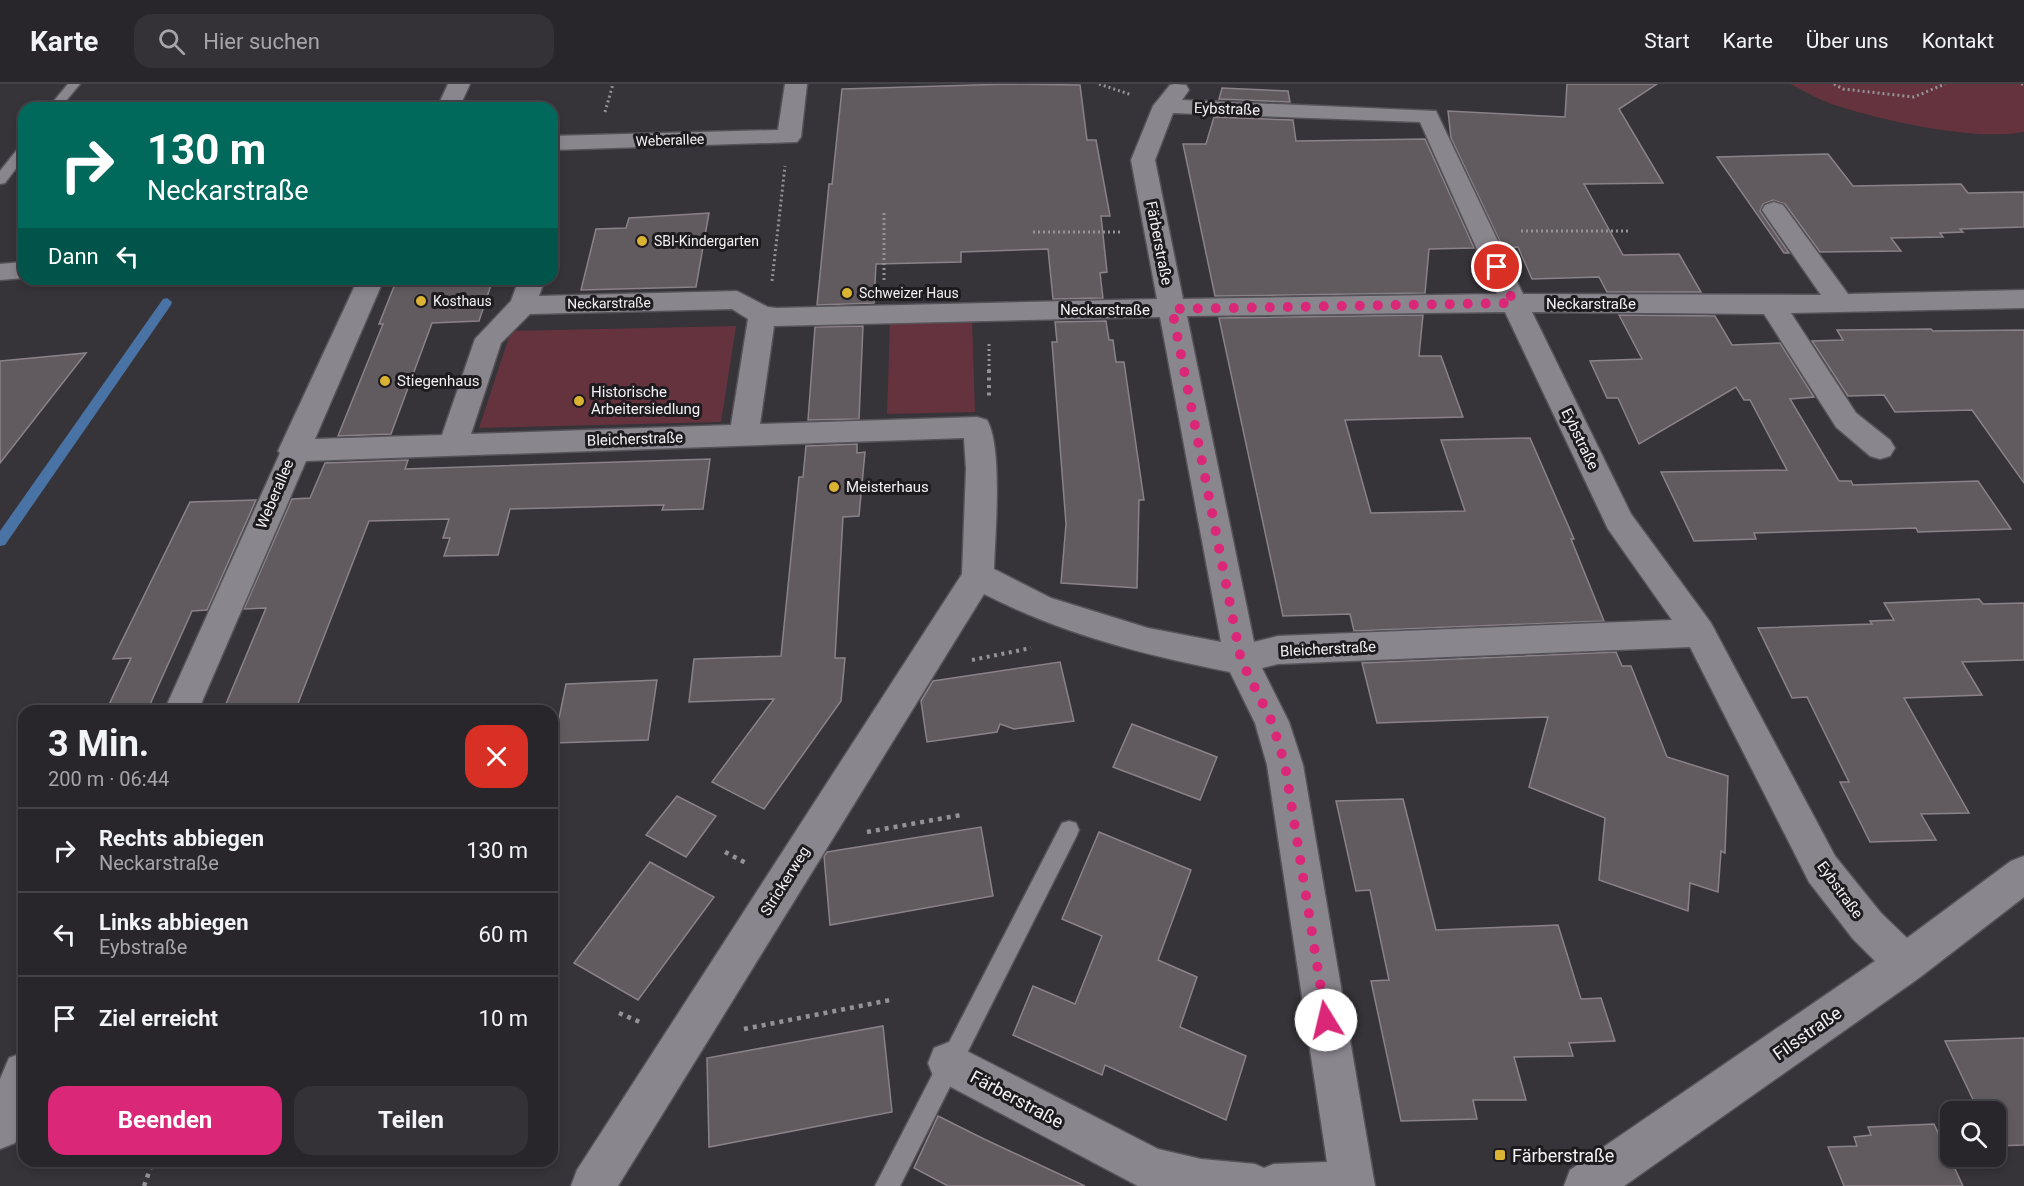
<!DOCTYPE html>
<html lang="de">
<meta charset="utf-8">
<style>
:root{--surface:#28262b;--page:#343237;--text:#f1f3f6;--muted:#a5a5a9;--line:#444347;--accent:#db2777}
body{margin:0;font-family:Roboto,sans-serif;background:var(--page);color:var(--text);height:100vh;display:flex;flex-direction:column;font-size:22px;white-space:nowrap}
*{box-sizing:border-box;margin:0}
p{font-size:20px;color:var(--muted)}
.icon{flex:none;width:33px;height:33px;fill:none;stroke:currentColor;stroke-width:2;stroke-linecap:round;stroke-linejoin:round}
.map{position:relative;flex:1;overflow:hidden}
.side{position:absolute;left:18px;top:621px;width:540px;height:462px;display:flex;flex-direction:column;background:var(--surface);border-radius:18px;box-shadow:0 3px 9px #0003,0 0 0 2px var(--line)}
.side>*{flex:none}
.top-card{position:absolute;left:18px;top:18px;width:540px;height:183px;border-radius:18px;box-shadow:0 3px 9px #0003,0 0 0 2px var(--line);background:#00695c;color:#fff;overflow:hidden}
.controls{position:absolute;left:1940px;top:1017px;display:grid;gap:12px}
.controls a{display:grid;place-items:center;width:66px;height:66px;border-radius:12px;background:var(--surface);box-shadow:0 3px 9px #0003,0 0 0 2px var(--line);font-size:30px}
.pin{position:absolute;display:grid;place-items:center;width:51px;height:51px;color:#fff;margin:-26px;border:3px solid #fff;border-radius:50%;box-shadow:0 2px 6px #0007}
.me{position:absolute;width:66px;margin:-33px;rotate:351deg;stroke-linejoin:round;filter:drop-shadow(0 0 4px #0008)}
.turn{display:flex;align-items:center;gap:21px;height:126px;padding:0 30px;font-size:27px}
.turn .icon{width:78px;height:78px;stroke-width:2.5}
.turn b{display:block;font-size:42px;line-height:51px}
.then{display:flex;align-items:center;height:57px;padding:0 30px;background:#0003;gap:12px;font-size:22px}
.round{display:grid;place-items:center;flex:none;width:63px;height:63px;border-radius:18px;background:var(--page)}
.head{display:flex;align-items:center;justify-content:space-between;height:102px;padding:0 30px}
h1{font-size:36px;font-weight:700;line-height:45px}
.action{display:flex;gap:12px;margin-top:auto;padding:12px 30px}
.action a{flex:1;height:69px;border-radius:18px;background:var(--accent);color:#fff;font-size:24px;font-weight:700;line-height:69px;text-align:center}
.action a+a{background:var(--page);color:var(--text)}
ul{padding:0;list-style:none}
li{display:flex;align-items:center;gap:18px;height:84px;padding:0 30px;border-top:2px solid var(--line)}
li div{flex:1}
li b{display:block;font-size:22px}
li em{font-style:normal}
header{display:flex;align-items:center;gap:36px;box-sizing:border-box;height:84px;padding:0 30px;background:var(--surface);border-bottom:2px solid var(--line)}
header strong{font-size:28px}
nav{display:flex;gap:33px;margin-inline-start:auto;font-size:21px}
.search{width:420px;height:54px;background:var(--page);display:flex;align-items:center;gap:15px;box-sizing:border-box;padding:0 21px;border-radius:18px;color:var(--muted);font-size:22px}
.map>svg:first-child{display:block}
</style>
<header>
<strong>Karte</strong>
<div class="search"><svg class="icon" aria-label="search" viewBox="0 0 24 24"><circle cx="10" cy="10" r="6"/><path d="M15 15l6 6"/></svg>Hier suchen</div>
<nav><a>Start</a><a>Karte</a><a>Über uns</a><a>Kontakt</a></nav>
</header>
<div class="map">
<svg width="2024" height="1102" viewBox="0 0 2024 1102">
<rect width="100%" height="100%" fill="#363339"/>
<!-- green -->
<g fill="#64333e">
<path d="M1790,0H2024V48C1975,57 1889,38 1841,23C1823,18 1806,8 1790,0Z"/>
<path d="M972,235L975,328L887,330L890,238Z"/>
<path d="M736,242L721,338L479,344L511,247Z"/>
</g>
<g fill="none" stroke-linecap="round" stroke-linejoin="round">
<!-- stream -->
<path fill="#4873a4" fill-rule="evenodd" d="M167,214L172,218L171,221L5,461L0,462V447L163,215Z"/>
</g>
<!-- building -->
<g fill="#615a5f" stroke="#8a8288" stroke-width="1.5">
<path d="M1008,0L1080,1L1087,56H1096L1110,132H1101L1107,188L1100,189L1103,214L1053,215L1048,165L961,168V178L876,180L874,219L817,221L829,100H832L842,5Z"/>
<path d="M1567,0H1657L1619,25L1663,99L1584,100L1623,171L1679,170L1701,208H1607L1599,193L1532,195L1518,163L1503,164L1451,54L1448,27L1565,33Z"/>
<path d="M1222,4L1288,7L1290,18L1219,15Z"/>
<path d="M1214,33L1293,36L1296,57L1425,55L1474,164L1429,165L1425,209L1215,212L1183,60H1206Z"/>
<path d="M1828,70L1853,102L1961,100L1968,109L2024,108V143L1960,145L1963,148L1940,149L1943,153L1891,154L1901,167L1820,168L1785,120L1773,116L1763,120L1760,127L1789,169H1784L1717,73Z"/>
<path d="M709,129L696,203L581,206L596,145L626,144L629,134Z"/>
<path d="M397,195H493L479,237L432,239L391,350L338,352L383,240H379Z"/>
<path d="M1423,231L1419,272H1441L1463,333L1345,336L1371,429L1465,427L1441,356L1530,354L1574,455H1571L1604,537L1354,547L1350,530L1283,532L1219,234Z"/>
<path d="M1619,231L1715,232L1732,261L1780,259L1814,313L1790,315L1839,397H1851L1853,401L1978,397L2011,445L1918,448L1916,444L1754,449L1756,455L1694,457L1661,388L1787,386L1750,316H1744L1736,303L1639,360L1618,314H1607L1590,277L1642,275Z"/>
<path d="M1106,237L1109,256H1113L1116,278H1124L1144,416H1139L1137,504L1061,499L1066,440L1052,258H1057L1055,238Z"/>
<path d="M863,242L859,335L808,336L815,243Z"/>
<path d="M1931,245L1933,247L2024,246V399L1972,326L1895,328L1884,311L1848,312L1812,257L1843,256L1837,246Z"/>
<path d="M86,269L0,379V277Z"/>
<path d="M857,360V369L865,368L859,432L843,433L835,574H845L841,617L764,725L712,698L774,615L689,618L694,575L781,572L799,393H803L806,362Z"/>
<path d="M710,375L703,425L662,426L664,421L510,425L498,471L444,472L450,454H443L449,435L369,437L295,627H223L266,524L244,525L292,415L310,414L325,379L408,376L405,385Z"/>
<path d="M256,416L207,526L192,527L147,627H106L131,574L113,575L190,418Z"/>
<path d="M1979,515L1983,520L2024,519V576L1962,578L1982,611L1904,614L1969,729L1921,730L1936,756L1870,758L1840,698H1849L1807,613L1792,614L1758,544L1872,540L1870,537L1894,536L1884,519Z"/>
<path d="M1616,568L1622,582H1631L1667,673L1728,692L1725,769L1721,767L1718,808L1690,799L1688,827L1599,796L1605,734L1529,703L1548,633L1377,639L1362,579Z"/>
<path d="M1060,578L1074,637L1014,645L1000,640L997,648L927,658L921,617L933,597Z"/>
<path d="M657,596L648,656L554,659L566,600Z"/>
<path d="M1132,640L1217,673L1200,716L1113,683Z"/>
<path d="M677,712L716,732L686,773L646,751Z"/>
<path d="M1403,715L1436,846L1558,841L1581,915L1601,914L1615,957L1569,959L1573,972L1514,973L1526,1016H1473L1477,1035L1401,1037L1371,897L1389,896L1370,806L1356,807L1336,717Z"/>
<path d="M981,743L993,812L830,841L824,772L827,768Z"/>
<path d="M1099,748L1191,786L1158,876L1197,893L1180,943L1246,972L1226,1036L1105,981L1102,991L1013,951L1033,902L1075,920L1102,852L1062,835Z"/>
<path d="M650,778L714,813L638,916L574,879Z"/>
<path d="M883,942L892,1028L709,1063L707,974Z"/>
<path d="M2024,954V1061L1996,1062L1995,1028H1979L1945,957Z"/>
<path d="M938,1032L984,1055L1085,1102H948L914,1084Z"/>
<path d="M1934,1040L1963,1102H1844L1828,1063L1857,1062L1854,1053L1871,1051L1868,1043Z"/>
</g>
<g fill="none" stroke-linecap="round" stroke-linejoin="round">
<!-- service casing -->
<g stroke="#555358" stroke-width="3">
<g id="service">
<path d="M68,0H80L60,24H48Z"/>
<path d="M24,61V74L5,99L0,100V87L20,62Z"/>
<path d="M1069,737L1076,739L1079,746L1076,753L900,1102H875L1062,739Z"/>
</g>
</g>
<!-- minor casing -->
<g stroke="#555358" stroke-width="3">
<g id="minor">
<path d="M448,0H470L459,24H437Z"/>
<path d="M785,0H807L801,53L797,58L552,66V52L778,46Z"/>
<path d="M1175,0L1186,1L1189,6L1182,16L1436,27L1523,210L1821,211L1762,126L1765,121L1774,118L1783,121L1848,210L2024,206V224L1791,229L1856,329L1890,356L1895,364L1890,372L1880,375L1870,372L1836,343L1764,230L1532,228L1631,430L1711,539L1835,772L1881,829L1907,854L2011,777L2024,772V813L1919,894L1624,1102H1564L1570,1086L1875,877L1853,855L1809,798L1690,563L1278,580L1262,584L1289,638L1303,681L1375,1102H1138L934,994L928,979L934,964L949,958L1158,1065L1201,1075L1255,1080L1264,1084L1274,1080L1327,1078L1267,681L1255,639L1230,588C1144,571 1062,550 984,510L618,1102H571L577,1086L962,490L966,385L964,354L306,377L198,627H164L280,369L278,367L358,195H384L315,355L442,351L475,255L511,217L519,195H545L539,212L737,207L768,223L777,224L1157,215L1131,76L1153,22L1170,1ZM1173,29L1420,38L1497,210L1183,215L1155,76ZM732,225L748,235L731,341L471,350L501,259L530,230ZM1505,228L1608,445L1672,536L1278,552L1254,558L1187,232ZM1160,233L1221,558L1148,544L1051,514L994,485C995,450 1003,364 987,336L977,333L760,340L774,242Z"/>
<path d="M24,178V194L0,196V180Z"/>
<path d="M24,968V1038L15,1059L0,1065V995L9,974Z"/>
</g>
</g>
<!-- path-far2 -->
<g stroke="#949297" stroke-width="3" stroke-dasharray="2 3" stroke-linecap="butt">
<path d="M1099,0L1132,11"/>
<path d="M1834,0L1843,5L1914,13L1945,0"/>
<path d="M2021,0H2024"/>
<path d="M605,28L613,0"/>
<path d="M884,129V199"/>
<path d="M1521,147H1629"/>
<path d="M1033,148H1120"/>
<path d="M772,197L785,82"/>
<path d="M989,260V287"/>
</g>
<!-- path-far1 -->
<g stroke="#949297" stroke-width="4" stroke-dasharray="3 4.5" stroke-linecap="butt">
<path d="M989,286V312"/>
<path d="M972,576L1031,564"/>
</g>
<!-- path -->
<g stroke="#949297" stroke-width="4.5" stroke-dasharray="4 5" stroke-linecap="butt">
<path d="M867,748L961,731"/>
<path d="M725,768L746,779"/>
<path d="M619,929L642,939"/>
<path d="M744,945L890,916"/>
<path d="M144,1102L153,1077"/>
</g>
<!-- service -->
<use href="#service" fill="#8a868e" fill-rule="evenodd"/>
<!-- minor -->
<use href="#minor" fill="#8a868e" fill-rule="evenodd"/>
</g>
<g fill="none" stroke-linecap="round" stroke-linejoin="round">
<!-- route -->
<path stroke="#db2777" stroke-width="10" stroke-dasharray="0 18" d="M1326,936L1285,681L1272,638L1241,576L1172,225L1514,219L1497,183"/>
</g>
<!-- markers -->
<g fill="#dbb333" stroke="#1d1b1e" stroke-width="2">
<circle cx="642" cy="157" r="6"/>
<circle cx="847" cy="209" r="6"/>
<circle cx="421" cy="217" r="6"/>
<circle cx="385" cy="297" r="6"/>
<circle cx="579" cy="317" r="6"/>
<circle cx="834" cy="403" r="6"/>
<rect x="1494" y="1065" width="12" height="12" rx="3"/>
</g>
<g text-anchor="middle" dominant-baseline="central" stroke-width="6" stroke-linejoin="round" paint-order="stroke">
<!-- far-street labels -->
<g font-size="14" fill="#f3f1f5" stroke="#1d1b1e">
<text transform="translate(670 56) rotate(-2)">Weberallee</text>
<text transform="translate(609 219) rotate(-1)">Neckarstraße</text>
</g>
<!-- far-poi labels -->
<g font-size="14" fill="#f3f1f5" stroke="#1d1b1e" text-anchor="start">
<text x="654" y="157">SBI-Kindergarten</text>
<text x="859" y="209">Schweizer Haus</text>
<text x="433" y="217">Kosthaus</text>
</g>
<!-- street labels -->
<g font-size="15" fill="#f3f1f5" stroke="#1d1b1e">
<text transform="translate(1227 25) rotate(2)">Eybstraße</text>
<text transform="translate(1159 159) rotate(79)">Färberstraße</text>
<text x="1591" y="220">Neckarstraße</text>
<text x="1105" y="226">Neckarstraße</text>
<text transform="translate(635 355) rotate(-2)">Bleicherstraße</text>
<text transform="translate(1580 355) rotate(64)">Eybstraße</text>
<text transform="translate(275 410) rotate(-67)">Weberallee</text>
<text transform="translate(1328 565) rotate(-3)">Bleicherstraße</text>
<text transform="translate(785 797) rotate(-58)">Strickerweg</text>
<text transform="translate(1840 806) rotate(54)">Eybstraße</text>
</g>
<!-- poi labels -->
<g font-size="15" fill="#f3f1f5" stroke="#1d1b1e" text-anchor="start">
<text x="397" y="297">Stiegenhaus</text>
<text x="591" y="308">Historische<tspan x="591" dy="17">Arbeitersiedlung</tspan></text>
<text x="846" y="403">Meisterhaus</text>
</g>
<!-- near-street labels -->
<g font-size="18" fill="#f3f1f5" stroke="#1d1b1e">
<text transform="translate(1807 949) rotate(-35)">Filsstraße</text>
<text transform="translate(1017 1015) rotate(28)">Färberstraße</text>
</g>
<!-- near-poi labels -->
<g font-size="18" fill="#f3f1f5" stroke="#1d1b1e" text-anchor="start">
<text x="1512" y="1071">Färberstraße</text>
</g>
</g>
</svg>
<div class="controls">
<a><svg class="icon" aria-label="search" viewBox="0 0 24 24"><circle cx="10" cy="10" r="6"/><path d="M15 15l6 6"/></svg></a>
</div>
<div class="pin" style="left:1497px;top:183px;background:#d93025"><svg class="icon" aria-label="arrive" viewBox="0 0 24 24"><path d="M6 21V4h12l-3 4 3 4H6"/></svg></div>
<svg class="me" style="left:1326px;top:936px" viewBox="-20 -20 40 40"><circle r="19" fill="#fff"/><path d="M0-13L10 11 0 6-10 11z" fill="#db2777"/></svg>
<div class="top-card">
<div class="turn"><svg class="icon" aria-label="right" viewBox="0 0 24 24"><path d="M7 20v-9h11M14 6l5 5-5 5"/></svg><div><b>130 m</b>Neckarstraße</div></div>
<div class="then">Dann<svg class="icon" aria-label="left" viewBox="0 0 24 24"><path d="M17 20v-9H6M10 6l-5 5 5 5"/></svg></div>
</div>
<section class="side">
<div class="head"><div><h1>3 Min.</h1><p>200 m · 06:44</p></div><a class="round" style="background:#d93025;color:#fff"><svg class="icon" aria-label="close" viewBox="0 0 24 24"><path d="M6 6l12 12M18 6L6 18"/></svg></a></div>
<ul>
<li><svg class="icon" aria-label="right" viewBox="0 0 24 24"><path d="M7 20v-9h11M14 6l5 5-5 5"/></svg><div><b>Rechts abbiegen</b><p>Neckarstraße</p></div><em>130 m</em></li>
<li><svg class="icon" aria-label="left" viewBox="0 0 24 24"><path d="M17 20v-9H6M10 6l-5 5 5 5"/></svg><div><b>Links abbiegen</b><p>Eybstraße</p></div><em>60 m</em></li>
<li><svg class="icon" aria-label="arrive" viewBox="0 0 24 24"><path d="M6 21V4h12l-3 4 3 4H6"/></svg><div><b>Ziel erreicht</b></div><em>10 m</em></li>
</ul>
<div class="action"><a>Beenden</a><a>Teilen</a></div>
</section>
</div>
